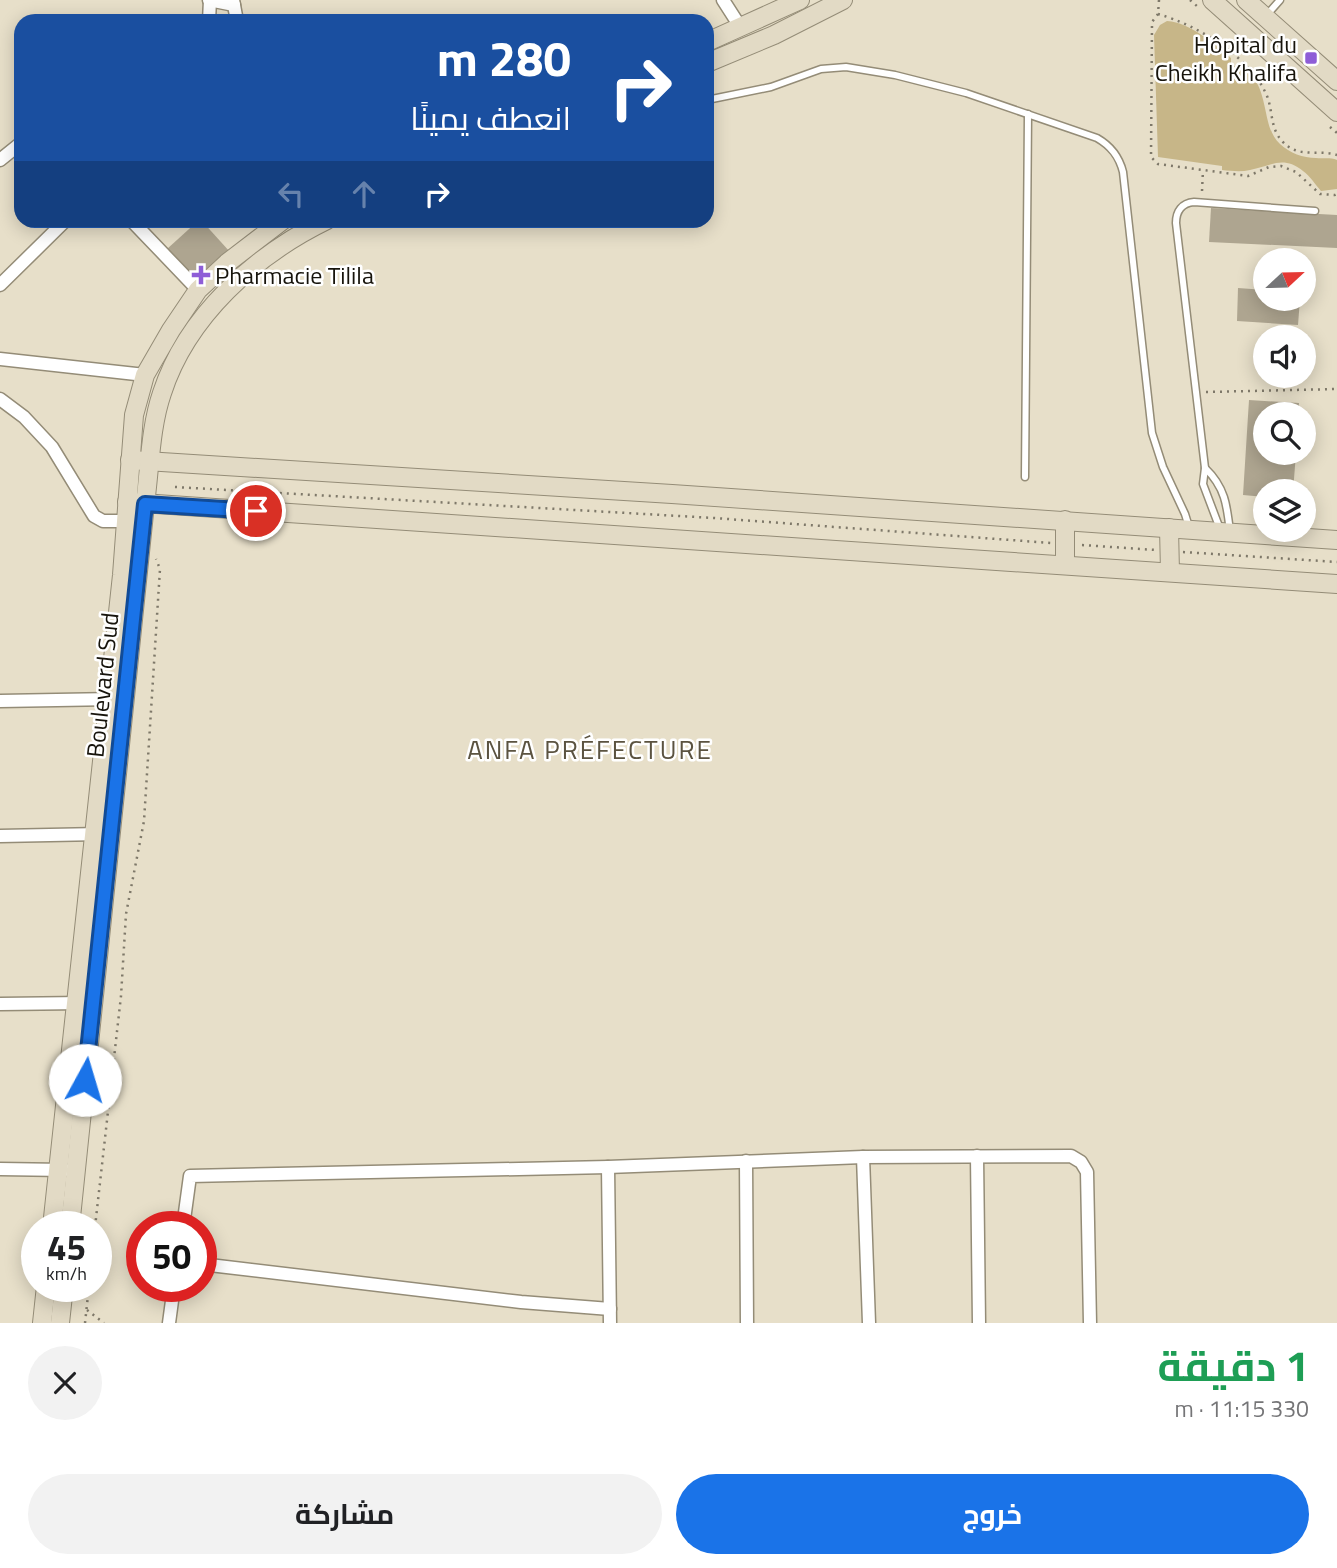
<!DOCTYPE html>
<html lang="ar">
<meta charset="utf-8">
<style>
:root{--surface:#fff;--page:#f2f2f2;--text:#202124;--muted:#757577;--accent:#1a73e8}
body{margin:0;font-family:"Titillium Web",Cairo,sans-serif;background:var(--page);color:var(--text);direction:rtl;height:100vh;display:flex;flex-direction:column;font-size:26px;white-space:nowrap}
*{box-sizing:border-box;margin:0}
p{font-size:23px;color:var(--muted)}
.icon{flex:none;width:38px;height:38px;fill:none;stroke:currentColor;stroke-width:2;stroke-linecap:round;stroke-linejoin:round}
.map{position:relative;height:1323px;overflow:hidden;direction:ltr}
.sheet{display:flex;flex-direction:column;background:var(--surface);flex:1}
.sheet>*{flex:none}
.guide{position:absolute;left:14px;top:14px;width:700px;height:214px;border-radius:21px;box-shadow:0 4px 18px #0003;direction:rtl;background:#1a4fa0;color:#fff;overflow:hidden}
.needle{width:46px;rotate:68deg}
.fabs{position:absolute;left:1253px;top:248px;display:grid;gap:14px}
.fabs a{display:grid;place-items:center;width:63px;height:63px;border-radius:50%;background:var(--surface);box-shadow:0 4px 18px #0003;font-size:35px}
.speed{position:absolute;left:21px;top:1211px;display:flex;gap:14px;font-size:35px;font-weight:700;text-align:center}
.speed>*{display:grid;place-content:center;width:91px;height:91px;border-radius:50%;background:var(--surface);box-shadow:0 4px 18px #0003;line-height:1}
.speed small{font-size:18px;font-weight:400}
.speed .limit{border:10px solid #d22;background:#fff;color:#111}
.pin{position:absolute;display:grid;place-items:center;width:60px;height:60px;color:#fff;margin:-30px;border:4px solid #fff;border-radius:50%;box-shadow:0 2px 7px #0007}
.me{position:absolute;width:77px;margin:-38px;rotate:6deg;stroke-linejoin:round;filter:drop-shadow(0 0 5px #0008)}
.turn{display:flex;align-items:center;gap:24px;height:147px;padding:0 28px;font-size:32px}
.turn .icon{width:91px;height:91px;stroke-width:2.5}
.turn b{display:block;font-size:49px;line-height:60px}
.lanes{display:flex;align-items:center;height:66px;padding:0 28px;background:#0003;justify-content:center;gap:35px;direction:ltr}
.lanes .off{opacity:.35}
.round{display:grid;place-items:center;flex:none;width:74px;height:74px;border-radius:37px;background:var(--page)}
.summary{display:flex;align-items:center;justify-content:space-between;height:119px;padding:0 28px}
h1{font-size:42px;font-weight:700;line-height:52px;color:#1e9e55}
.action{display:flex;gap:14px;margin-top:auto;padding:14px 28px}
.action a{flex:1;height:80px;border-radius:42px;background:var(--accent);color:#fff;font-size:28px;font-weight:700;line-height:80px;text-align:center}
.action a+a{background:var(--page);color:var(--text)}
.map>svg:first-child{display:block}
</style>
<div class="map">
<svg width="1337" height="1323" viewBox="0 0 1337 1323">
<rect width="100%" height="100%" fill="#e7dfc9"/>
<!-- green -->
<path fill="#c7b688" d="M1167,21C1191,23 1213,43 1231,58V65C1274,73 1258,125 1280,144C1290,153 1303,158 1316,158C1323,159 1330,157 1337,160V189L1321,191C1315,184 1310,176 1303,171C1283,155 1271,166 1250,170C1241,172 1232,171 1222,170V166L1158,157L1154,35L1160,25Z"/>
<!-- building -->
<g fill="#aea590">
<path d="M1211,208L1337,215V248L1209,242Z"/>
<path d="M199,220H201L230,252L197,282L167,249Z"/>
<path d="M1238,288L1265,290V299H1300L1298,325L1237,321Z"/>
<path d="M1249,400L1299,403L1298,415H1265V453H1296L1293,492H1265V497L1243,495Z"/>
</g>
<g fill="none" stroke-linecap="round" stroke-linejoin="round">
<!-- lane casing -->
<g stroke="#948c77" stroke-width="9">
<g id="lane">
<path d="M1265,17L1280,0"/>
<path d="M707,100L771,87L821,69L846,67L895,75L966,93L1097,138C1111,146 1119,156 1123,172L1152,433L1163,467L1185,514L1189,527"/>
<path d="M1205,468C1225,487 1227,505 1230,532"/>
<path d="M1025,477L1028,114"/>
<path d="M1220,529L1203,484L1205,468L1176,223C1176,211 1182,203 1194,202L1315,211"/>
</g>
</g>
<!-- street casing -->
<g stroke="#948c77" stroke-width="15">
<g id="street">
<path d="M209,0L234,5"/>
<path d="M233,0L237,21"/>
<path d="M723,0L741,28"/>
<path d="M209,21L210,0"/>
<path d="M0,160L21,143"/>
<path d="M131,220L198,290"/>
<path d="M0,285L66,220"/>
<path d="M0,359L145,375"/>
<path d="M0,399L24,417L52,447L94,516L103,521H126"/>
<path d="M0,701L114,699"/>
<path d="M0,836L100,834"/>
<path d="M0,1004L83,1003"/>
<path d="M977,1156L979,1323"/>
<path d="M863,1157L869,1323"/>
<path d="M746,1161L747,1323"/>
<path d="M608,1167L610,1323"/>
<path d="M0,1169L65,1170"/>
<path d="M183,1227L190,1176L608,1167L863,1157L1071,1156L1081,1162L1087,1172L1090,1323"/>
<path d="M201,1264L521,1302L610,1309"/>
<path d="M169,1323L174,1286"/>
</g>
</g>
<!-- secondary casing -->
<g stroke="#948c77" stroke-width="20">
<g id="secondary">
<path d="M1212,0L1337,112"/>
<path d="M1246,0L1337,81"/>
<path d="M707,42L800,0"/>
<path d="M707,63L774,35L843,0"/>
<path d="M130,460L672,494L1337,540"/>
<path d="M127,502L1337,584"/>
<path d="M1169,528L1170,572"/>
<path d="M1065,565V520"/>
<path d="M52,1227L122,575L134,415L145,375L171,330L198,290L227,263L283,220"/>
<path d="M70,1227L145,504C150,468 150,428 162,393C187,316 255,255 327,220"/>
<path d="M42,1323L46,1286"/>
<path d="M60,1323L64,1286"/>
</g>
</g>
<!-- path -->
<g stroke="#7e7869" stroke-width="2.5" stroke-dasharray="2 5" stroke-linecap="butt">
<path d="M1159,0L1158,14L1152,22L1151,157L1158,164L1248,176L1269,167L1281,166L1296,172L1320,194L1335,195L1337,194"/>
<path d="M1190,0L1198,7"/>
<path d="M1158,14C1197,25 1251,57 1267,96C1273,111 1270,128 1282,141C1298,159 1318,149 1337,155"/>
<path d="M1330,127L1337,133"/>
<path d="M1202,191L1203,170"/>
<path d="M1206,392L1337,389"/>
<path d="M175,487L714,518L1051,543"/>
<path d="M1082,545L1156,550"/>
<path d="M1183,552L1337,562"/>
<path d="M95,1227L121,996L126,914L144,821L160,569L156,559"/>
<path d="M87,1310L104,1323"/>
<path d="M85,1323L89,1286"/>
</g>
<!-- lane -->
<use href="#lane" stroke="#fff" stroke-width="6"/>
<!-- street -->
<use href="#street" stroke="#fff" stroke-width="12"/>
<!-- secondary -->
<use href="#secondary" stroke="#e2dac5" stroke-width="18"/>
</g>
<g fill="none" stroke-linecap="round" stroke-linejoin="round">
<!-- route casing -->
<g stroke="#114b97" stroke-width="18">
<path id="route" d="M85,1080L145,504L256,511"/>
</g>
<!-- route -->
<use href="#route" stroke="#1a73e8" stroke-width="12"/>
</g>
<!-- markers -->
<g fill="#8e5dd7" stroke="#fff" stroke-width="2.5">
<rect x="1304" y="51" width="14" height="14" rx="3.5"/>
<path d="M197.5 264.5h7v7h7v7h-7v7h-7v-7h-7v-7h7z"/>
</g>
<g text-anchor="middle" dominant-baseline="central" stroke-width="5" stroke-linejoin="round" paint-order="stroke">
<!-- poi labels -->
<g font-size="24" fill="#17140c" stroke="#fff" text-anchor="end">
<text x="1297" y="44">Hôpital du<tspan x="1297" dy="28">Cheikh Khalifa</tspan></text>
<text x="215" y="275" text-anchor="start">Pharmacie Tilila</text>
</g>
<!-- street labels -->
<g font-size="24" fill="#17140c" stroke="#fff">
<text transform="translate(102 685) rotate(-84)">Boulevard Sud</text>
</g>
<!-- neighbourhood labels -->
<g font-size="26" letter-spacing="2" fill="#5b5340" stroke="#fff">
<text x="590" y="749">ANFA PRÉFECTURE</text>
</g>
</g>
</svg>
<div class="fabs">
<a><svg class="needle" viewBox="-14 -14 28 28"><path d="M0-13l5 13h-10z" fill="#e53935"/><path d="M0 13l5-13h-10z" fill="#757577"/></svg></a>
<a><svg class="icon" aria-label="sound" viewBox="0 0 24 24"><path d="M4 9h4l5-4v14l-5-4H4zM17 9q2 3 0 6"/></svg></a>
<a><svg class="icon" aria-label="search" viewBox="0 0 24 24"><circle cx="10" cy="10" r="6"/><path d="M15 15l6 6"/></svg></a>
<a><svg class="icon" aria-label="layers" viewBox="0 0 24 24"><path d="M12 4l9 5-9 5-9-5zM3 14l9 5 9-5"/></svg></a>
</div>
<div class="speed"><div>45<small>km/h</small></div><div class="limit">50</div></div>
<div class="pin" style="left:256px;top:511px;background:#d93025"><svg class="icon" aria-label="arrive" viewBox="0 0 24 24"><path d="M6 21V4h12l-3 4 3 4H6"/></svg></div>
<svg class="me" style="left:85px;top:1080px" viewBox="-20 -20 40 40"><circle r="19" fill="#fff"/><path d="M0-13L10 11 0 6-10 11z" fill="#1a73e8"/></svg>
<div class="guide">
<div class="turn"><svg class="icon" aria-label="right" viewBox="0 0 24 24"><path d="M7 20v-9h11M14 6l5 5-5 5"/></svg><div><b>280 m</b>انعطف يمينًا</div></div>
<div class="lanes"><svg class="icon off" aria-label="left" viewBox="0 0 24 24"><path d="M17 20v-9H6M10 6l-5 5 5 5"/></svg><svg class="icon off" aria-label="ahead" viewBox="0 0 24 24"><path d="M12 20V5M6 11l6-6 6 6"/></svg><svg class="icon" aria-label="right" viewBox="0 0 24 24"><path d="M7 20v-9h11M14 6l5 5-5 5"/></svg></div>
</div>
</div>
<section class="sheet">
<div class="summary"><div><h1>1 دقيقة</h1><p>330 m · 11:15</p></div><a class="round"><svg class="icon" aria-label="close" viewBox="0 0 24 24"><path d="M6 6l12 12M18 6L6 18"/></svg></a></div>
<div class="action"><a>خروج</a><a>مشاركة</a></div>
</section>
